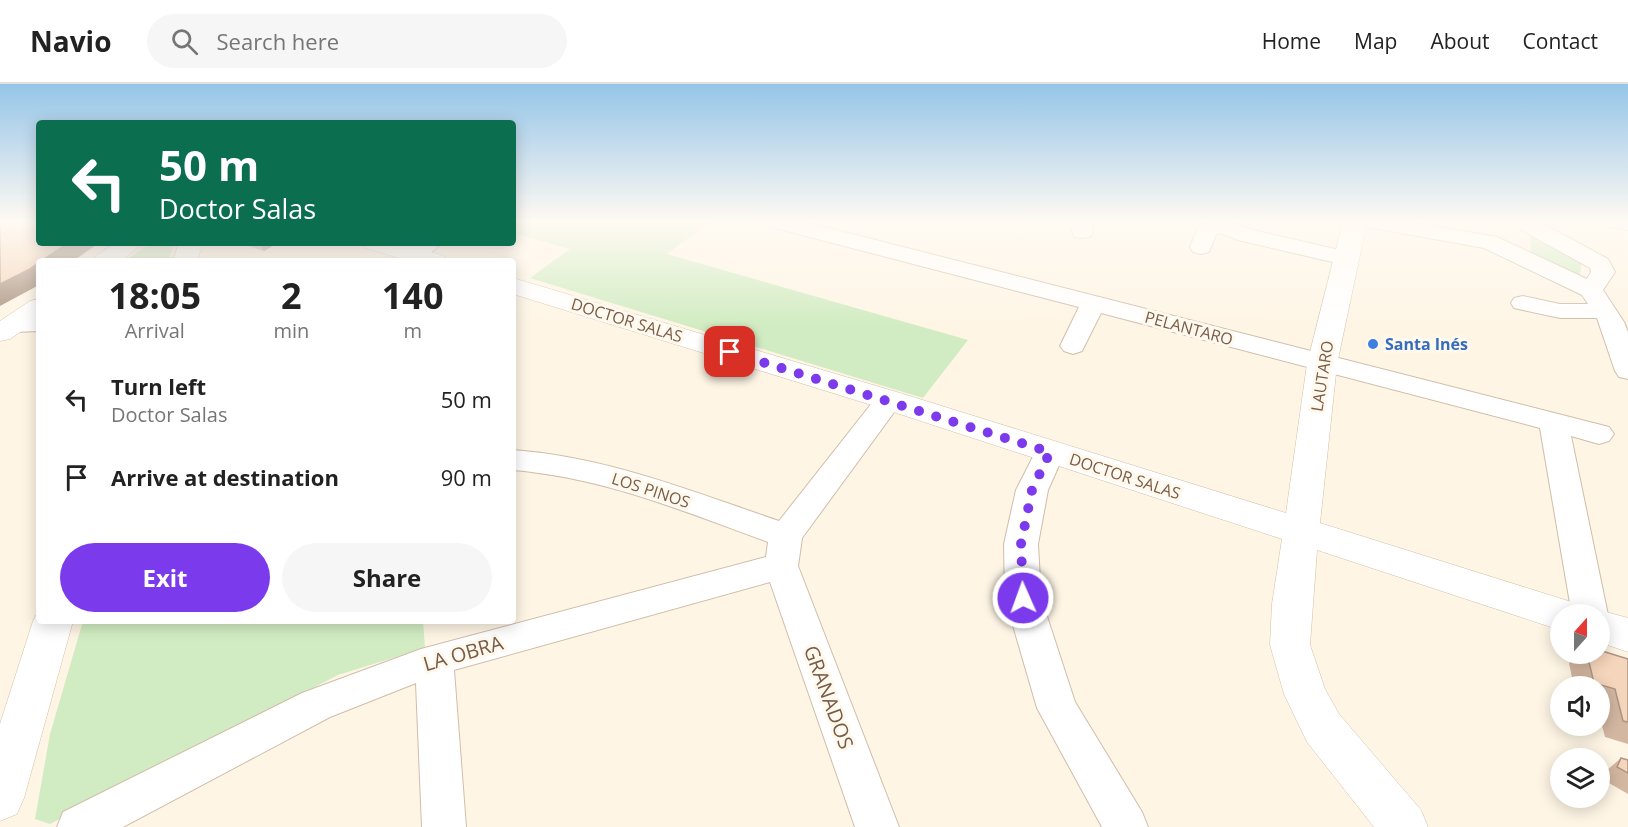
<!DOCTYPE html>
<meta charset="utf-8">
<style>
:root{--surface:#fff;--page:#f6f6f6;--text:#222;--muted:#767676;--line:#e0e0e0;--accent:#7c3aed}
body{margin:0;font-family:"Open Sans",sans-serif;background:var(--page);color:var(--text);height:100vh;display:flex;flex-direction:column;font-size:22px;white-space:nowrap}
*{box-sizing:border-box;margin:0}
p{font-size:20px;color:var(--muted)}
.icon{flex:none;width:33px;height:33px;fill:none;stroke:currentColor;stroke-width:2;stroke-linecap:round;stroke-linejoin:round}
.map{position:relative;flex:1;overflow:hidden}
.details{position:absolute;left:36px;top:174px;width:480px;height:366px;display:flex;flex-direction:column;background:var(--surface);border-radius:6px;box-shadow:0 3px 15px #0003}
.details>*{flex:none}
.guide{position:absolute;left:36px;top:36px;width:480px;height:126px;border-radius:6px;box-shadow:0 3px 15px #0003;background:#0b6e4f;color:#fff;overflow:hidden}
.needle{width:39px;rotate:21deg}
.fabs{position:absolute;left:1550px;top:520px;display:grid;gap:12px}
.fabs a{display:grid;place-items:center;width:60px;height:60px;border-radius:50%;background:var(--surface);box-shadow:0 3px 15px #0003;font-size:30px}
.pin{position:absolute;display:grid;place-items:center;width:51px;height:51px;color:#fff;margin:-26px;border-radius:12px;box-shadow:0 3px 9px #0006}
.me{position:absolute;width:66px;margin:-33px;rotate:358deg;stroke-linejoin:round;filter:drop-shadow(0 0 4px #0008)}
.turn{display:flex;align-items:center;gap:21px;height:126px;padding:0 24px;font-size:27px}
.turn .icon{width:78px;height:78px;stroke-width:2.5}
.turn b{display:block;font-size:42px;line-height:51px}
.eta{display:flex;justify-content:space-evenly;align-items:center;height:102px;text-align:center}
.eta b{font-size:36px;font-weight:700;line-height:42px}
.cta{display:flex;gap:12px;margin-top:auto;padding:12px 24px}
.cta a{flex:1;height:69px;border-radius:36px;background:var(--accent);color:#fff;font-size:24px;font-weight:700;line-height:69px;text-align:center}
.cta a+a{background:var(--page);color:var(--text)}
ul{padding:0;list-style:none}
li{display:flex;align-items:center;gap:18px;height:78px;padding:0 24px}
li div{flex:1}
li b{display:block;font-size:22px}
li em{font-style:normal}
header{display:flex;align-items:center;gap:36px;box-sizing:border-box;height:84px;padding:0 30px;background:var(--surface);border-bottom:2px solid var(--line)}
header strong{font-size:28px}
nav{display:flex;gap:33px;margin-inline-start:auto;font-size:21px}
.search{width:420px;height:54px;background:var(--page);display:flex;align-items:center;gap:15px;box-sizing:border-box;padding:0 21px;border-radius:33px;color:var(--muted);font-size:22px}
.map>svg:first-child{display:block}
</style>
<header>
<strong>Navio</strong>
<div class="search"><svg class="icon" aria-label="search" viewBox="0 0 24 24"><circle cx="10" cy="10" r="6"/><path d="M15 15l6 6"/></svg>Search here</div>
<nav><a>Home</a><a>Map</a><a>About</a><a>Contact</a></nav>
</header>
<div class="map">
<svg width="1628" height="743" viewBox="0 0 1628 743">
<rect width="100%" height="100%" fill="#fef5e5"/>
<!-- green -->
<g fill="#d1ecc2">
<path d="M513,138H710L667,170L968,256L923,314L530,194L570,165L513,149Z"/>
<path d="M1530,146L1582,178L1579,194L1531,172Z"/>
<path d="M151,159H174L168,177H125Z"/>
<path d="M83,537H423L425,564L338,591L50,740L35,735L50,650Z"/>
</g>
<g fill="none" stroke-linecap="round" stroke-linejoin="round">
<!-- street casing -->
<g stroke="#d0bdaa" stroke-width="2">
<g id="street">
<path d="M769,138H805L1609,343L1614,350L1609,357L1599,360L1571,352L1608,531L1603,541L1599,542V531H1572L1540,344L1101,229L1082,267L1073,270L1064,267L1060,262L1079,223L771,143Z"/>
<path d="M1069,138H1091L1093,148L1090,153L1082,154L1074,153Z"/>
<path d="M1208,138H1231L1253,146L1353,169L1356,174L1353,179L1345,181L1238,156L1220,149L1216,151L1209,168L1201,170L1193,168L1190,163L1198,143Z"/>
<path d="M1363,138H1412L1497,153L1587,195L1591,188L1590,184L1516,143L1514,138H1540L1608,175L1615,188L1603,206L1624,238L1628,248V295L1619,293L1615,287L1597,234H1560L1514,224L1511,219L1514,214L1523,212L1560,220H1588L1582,211L1484,164L1373,144L1365,143Z"/>
<path d="M1608,138H1628V146L1610,143Z"/>
<path d="M414,159H441C433,170 417,177 404,174L401,169Z"/>
<path d="M39,231V247L15,248L6,245L2,240L6,235Z"/>
<path d="M889,307L899,310L903,316L802,454L798,482L899,743H855L770,498L454,586L466,743H422L416,599L330,633L123,743H57L63,728L302,609L421,565L766,473L768,458C683,427 605,394 513,386V366C607,373 691,407 779,437L879,310Z"/>
<path d="M1050,358L1061,361L1065,368L1048,406L1038,460L1041,514L1075,618L1142,728L1148,743H1102L1037,624L1005,514L1004,460L1016,406L1039,361Z"/>
</g>
</g>
<!-- secondary casing -->
<g stroke="#d5bfaa" stroke-width="1">
<g id="secondary">
<path d="M1343,138H1367L1337,280L1320,439L1578,520L1584,531H1560V546L1317,466L1310,561L1325,605L1339,630L1421,726L1428,743H1374L1307,658L1284,610L1270,561L1272,520L1282,455L878,323L513,210V194L900,309L1286,429L1307,280Z"/>
<path d="M115,159H143L121,177H93L96,172Z"/>
<path d="M179,159H203L197,177H173Z"/>
<path d="M363,159H401L444,172L447,177H409L366,164Z"/>
<path d="M39,215V235L10,255L0,257V237L30,217Z"/>
<path d="M39,526V537H73L24,714L17,730L0,737V640L33,537Z"/>
<path d="M1599,526L1628,534V568L1599,558V531H1585Z"/>
</g>
</g>
<!-- street -->
<use href="#street" fill="#fff" fill-rule="evenodd"/>
<!-- secondary -->
<use href="#secondary" fill="#fff" fill-rule="evenodd"/>
</g>
<!-- wall -->
<g fill="#d3b7a1">
<path d="M240,159H278L264,167Z"/>
<path d="M1578,570H1599L1628,575V660L1605,653L1599,630V603H1574L1569,579Z"/>
<path d="M1621,674L1628,676V710L1602,695L1606,687Z"/>
</g>
<!-- shaded-wall -->
<g fill="#ac9583">
<path d="M68,159H99L73,177H41Z"/>
<path d="M260,159H278L264,167Z"/>
<path d="M39,178V201L0,222V200Z"/>
</g>
<!-- building -->
<g fill="#f5d5bb" stroke="#ac9583" stroke-width="1.5">
<path d="M7,138H39V159H68L41,177H39V178L30,185L0,200V143Z"/>
<path d="M1599,566L1628,575V638L1623,637L1615,605L1594,599L1587,570H1599Z"/>
<path d="M1621,674L1628,676V689L1617,683Z"/>
</g>
<!-- sky -->
<linearGradient id="sky" x2="0" y2="1"><stop stop-color="#95c5e8"/><stop offset="0.57" stop-color="#fffaf3"/><stop offset="1" stop-color="#fffaf3" stop-opacity="0"/></linearGradient>
<rect width="1628" height="242" fill="url(#sky)"/>
<g fill="none" stroke-linecap="round" stroke-linejoin="round">
<!-- route -->
<path stroke="#7c3aed" stroke-width="10" stroke-dasharray="0 18" d="M730,268L1050,368L1032,406L1021,460L1023,514"/>
</g>
<!-- markers -->
<circle fill="#3f7fe0" stroke="#fff9ed" stroke-width="2" cx="1373" cy="260" r="6"/>
<g text-anchor="middle" dominant-baseline="central" stroke-width="6" stroke-linejoin="round" paint-order="stroke">
<!-- street labels -->
<g font-size="16" fill="#785c48" stroke="#fff9ed">
<text transform="translate(627 236) rotate(17)">DOCTOR SALAS</text>
<text transform="translate(1189 244) rotate(15)">PELANTARO</text>
<text transform="translate(1322 292) rotate(-81)">LAUTARO</text>
<text transform="translate(1125 392) rotate(18)">DOCTOR SALAS</text>
<text transform="translate(651 406) rotate(18)">LOS PINOS</text>
</g>
<!-- shop labels -->
<g font-size="16" font-weight="bold" fill="#366cbe" stroke="#fff9ed" text-anchor="start">
<text x="1385" y="260">Santa Inés</text>
</g>
<!-- near-street labels -->
<g font-size="20" fill="#785c48" stroke="#fff9ed">
<text transform="translate(463 569) rotate(-16)">LA OBRA</text>
<text transform="translate(829 613) rotate(70)">GRANADOS</text>
</g>
</g>
</svg>
<div class="fabs">
<a><svg class="needle" viewBox="-14 -14 28 28"><path d="M0-13l5 13h-10z" fill="#e53935"/><path d="M0 13l5-13h-10z" fill="#767676"/></svg></a>
<a><svg class="icon" aria-label="sound" viewBox="0 0 24 24"><path d="M4 9h4l5-4v14l-5-4H4zM17 9q2 3 0 6"/></svg></a>
<a><svg class="icon" aria-label="layers" viewBox="0 0 24 24"><path d="M12 4l9 5-9 5-9-5zM3 14l9 5 9-5"/></svg></a>
</div>
<div class="pin" style="left:730px;top:268px;background:#d93025"><svg class="icon" aria-label="arrive" viewBox="0 0 24 24"><path d="M6 21V4h12l-3 4 3 4H6"/></svg></div>
<svg class="me" style="left:1023px;top:514px" viewBox="-20 -20 40 40"><circle r="17" fill="#7c3aed" stroke="#fff" stroke-width="3"/><path d="M0-11L8 9 0 5-8 9z" fill="#fff"/></svg>
<div class="guide">
<div class="turn"><svg class="icon" aria-label="left" viewBox="0 0 24 24"><path d="M17 20v-9H6M10 6l-5 5 5 5"/></svg><div><b>50 m</b>Doctor Salas</div></div>
</div>
<section class="details">
<div class="eta">
<div><b>18:05</b><p>Arrival</p></div>
<div><b>2</b><p>min</p></div>
<div><b>140</b><p>m</p></div>
</div>
<ul>
<li><svg class="icon" aria-label="left" viewBox="0 0 24 24"><path d="M17 20v-9H6M10 6l-5 5 5 5"/></svg><div><b>Turn left</b><p>Doctor Salas</p></div><em>50 m</em></li>
<li><svg class="icon" aria-label="arrive" viewBox="0 0 24 24"><path d="M6 21V4h12l-3 4 3 4H6"/></svg><div><b>Arrive at destination</b></div><em>90 m</em></li>
</ul>
<div class="cta"><a>Exit</a><a>Share</a></div>
</section>
</div>
